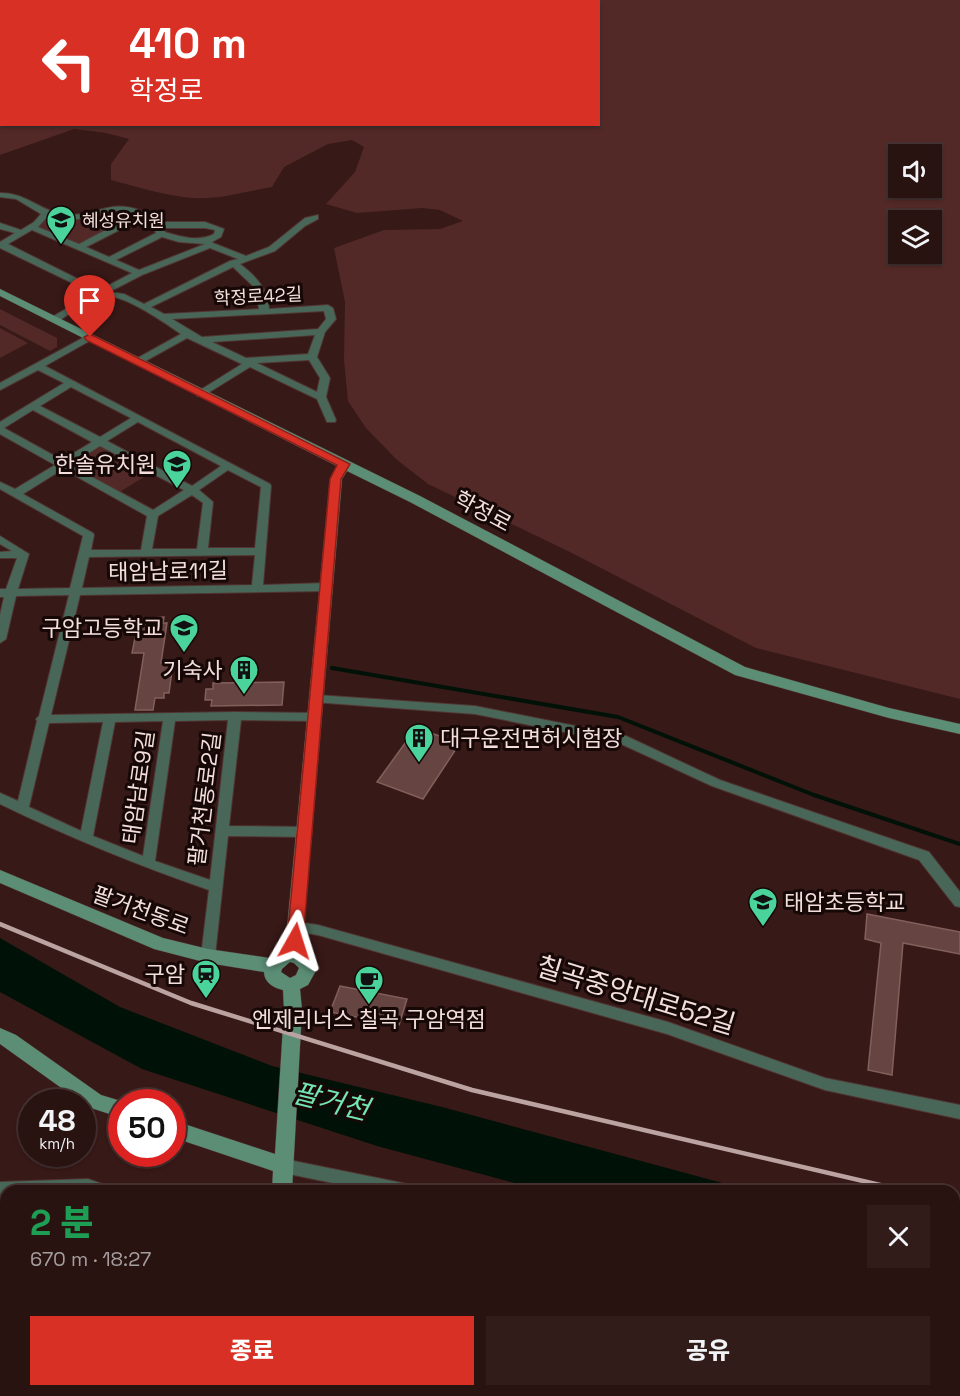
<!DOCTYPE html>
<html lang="ko">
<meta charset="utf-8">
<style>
:root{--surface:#291311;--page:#311c1a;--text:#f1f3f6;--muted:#a59e9f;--line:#453231;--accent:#d93025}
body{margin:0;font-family:"Space Grotesk","Noto Sans KR",sans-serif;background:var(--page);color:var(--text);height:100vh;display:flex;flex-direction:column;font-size:22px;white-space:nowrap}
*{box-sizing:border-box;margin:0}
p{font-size:20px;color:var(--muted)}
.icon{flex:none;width:33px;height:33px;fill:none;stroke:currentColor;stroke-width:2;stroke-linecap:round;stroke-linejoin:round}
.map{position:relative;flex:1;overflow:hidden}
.details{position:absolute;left:0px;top:1185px;width:960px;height:212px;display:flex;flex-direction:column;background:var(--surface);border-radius:18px 18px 0 0;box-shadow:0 2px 4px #0004,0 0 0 2px var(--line)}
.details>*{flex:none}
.top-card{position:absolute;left:0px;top:0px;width:600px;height:126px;box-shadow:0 2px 4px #0004,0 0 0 2px var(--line);background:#d93025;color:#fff;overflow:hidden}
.fabs{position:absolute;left:888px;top:144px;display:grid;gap:12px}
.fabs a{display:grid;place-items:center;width:54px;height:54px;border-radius:0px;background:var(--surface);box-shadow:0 2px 4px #0004,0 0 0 2px var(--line);font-size:30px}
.speed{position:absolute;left:18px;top:1089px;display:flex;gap:12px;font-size:30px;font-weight:700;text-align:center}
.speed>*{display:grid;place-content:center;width:78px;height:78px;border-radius:50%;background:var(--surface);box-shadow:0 2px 4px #0004,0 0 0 2px var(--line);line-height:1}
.speed small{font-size:15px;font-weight:400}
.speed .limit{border:9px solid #d22;background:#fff;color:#111}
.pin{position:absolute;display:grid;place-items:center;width:51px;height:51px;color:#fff;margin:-62px -26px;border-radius:50% 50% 50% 0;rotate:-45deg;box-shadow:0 0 6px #0007}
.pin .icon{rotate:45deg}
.me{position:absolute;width:66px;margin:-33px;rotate:6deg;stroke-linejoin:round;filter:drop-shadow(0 0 4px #0008)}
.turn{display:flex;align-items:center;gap:21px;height:126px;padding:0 30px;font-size:27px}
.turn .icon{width:78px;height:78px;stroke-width:2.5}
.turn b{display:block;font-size:42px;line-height:51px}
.round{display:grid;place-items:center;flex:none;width:63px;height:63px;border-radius:0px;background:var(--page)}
.head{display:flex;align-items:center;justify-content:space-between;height:102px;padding:0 30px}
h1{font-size:36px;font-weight:800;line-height:45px;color:#1e9e55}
.action{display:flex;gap:12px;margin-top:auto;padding:12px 30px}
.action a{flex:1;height:69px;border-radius:0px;background:var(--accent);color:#fff;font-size:24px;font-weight:800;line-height:69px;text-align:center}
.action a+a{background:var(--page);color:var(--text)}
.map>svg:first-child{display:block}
</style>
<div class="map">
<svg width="960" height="1396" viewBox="0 0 960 1396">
<rect width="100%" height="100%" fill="#371917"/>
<!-- green -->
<g fill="#522926" fill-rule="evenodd">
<path d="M0,0H960V699L756,648L570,552L428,484L396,459L366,428L348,401L344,360L345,302L334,248L384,230L440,229L463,221L440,210L422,208L357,213L326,204L355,172L364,147L352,140L328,144L284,167L272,187C247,191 219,200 193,198C166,196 138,187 111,180V164L129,139L106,133L74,129L0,155ZM2,2H598V124H2ZM898,154H932V188H898ZM898,220H932V254H898Z"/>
<path d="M115,208L139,213L81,245L36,227L47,214L67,217Z"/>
<path d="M0,309L57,338V347L50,351L0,325Z"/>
<path d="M0,328L28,343L0,358Z"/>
<path d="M98,445L152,472L118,493L67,465Z"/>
</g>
<!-- water -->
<path fill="#001208" d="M0,938L120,1007L272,1066L442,1107L752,1191H544L377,1146L142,1069L0,992Z"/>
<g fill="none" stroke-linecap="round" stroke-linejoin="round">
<!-- stream -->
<path stroke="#001208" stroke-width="4" d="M332,668L618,717L814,795L960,844"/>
</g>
<!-- building -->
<g fill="#654441" stroke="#835f5c" stroke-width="1.5">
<path d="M164,617L163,623H167L161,663H173L169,693H164V698H155L153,710H135L144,653H132L138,623H151L152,618Z"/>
<path d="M284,682L282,705L211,706L212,700H205L206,689H213V683Z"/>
<path d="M416,728L460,743L423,799L377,782Z"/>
<path d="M867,914L960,932V954L903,943L892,1075L868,1070L881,943L865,939Z"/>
<path d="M340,986L407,999L399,1025L330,1012Z"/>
</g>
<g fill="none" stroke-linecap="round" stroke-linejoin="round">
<!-- minor casing -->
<g stroke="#513533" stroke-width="2">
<g id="minor">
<path d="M0,193C27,192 43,214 69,215C98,215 111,199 142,211C150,214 155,214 161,222H205L224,229L221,237L212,242L213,243L246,256L269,247L305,218L318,215V219L305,226L275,251L240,264C256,276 268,289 269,309L328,305L333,308L336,319L325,332L317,357L330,378L326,397L336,420L335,422H327L317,399L250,367L203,396H197V392L242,364L187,338L140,364H134V360L181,334C165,323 119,290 100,297C86,302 71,313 58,321H52V317L93,293L0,248V242L15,233L0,229V223L21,230L34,222L41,214L16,199L0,197ZM113,211H126L136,214L79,244L38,227L48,216L74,220ZM145,217L151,221L156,233L109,257L86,247ZM163,228H205L215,230L214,234C199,242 181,237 165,232ZM32,230L132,273L100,290L8,244ZM162,237L179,242L205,244L139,270L116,260ZM210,248L238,259L230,261L144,304L124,294L109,292L142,275ZM233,267L254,287L233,289L229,292L233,295L256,292L259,309L164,314L151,307ZM324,311L326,319L318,329L202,337L172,319ZM315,335L308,354L246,358L212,342ZM309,360L320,378L317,392L257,363Z"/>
<path d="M90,334L95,337L93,339L45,366L270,484L271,486L263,585L326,583L332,587L326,591L80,595L51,715L235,712L315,713L321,717L315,721L241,720L229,826L305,827L310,829L312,832L310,835L305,837L228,836L215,956L213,960L208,962L203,960L201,956L209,890C137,865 68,837 0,804V793L18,801L37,721L36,719L39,716L69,595L16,596L6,639L0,643V615L4,597H0V589H6L17,558H0V552L12,551L0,544V536L29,554L18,589L70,588L83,536L0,489V482L15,489L55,465L0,434V422L64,383L38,370L0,390V383ZM71,387L131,418L100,437L40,406ZM33,410L92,442L62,460L4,428ZM138,422L221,466L192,486L107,441ZM100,446L184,490L153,510L70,465ZM63,469L147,516L141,550H91L94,535L93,533L23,494ZM228,470L261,487L255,548H208L213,502L199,490ZM192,495L203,503L197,549H152L158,516ZM255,555L252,585L82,588L89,557ZM228,720L210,880L155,861L175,721ZM163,721L143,856L93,836L115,722ZM103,722L81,831L29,807L49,723Z"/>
<path d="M317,695L475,706L626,736L720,780L929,852L960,892V907L955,906L919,860L712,786L619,743L475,714L313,702L311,699L313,696Z"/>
<path d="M297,922L318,925L668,1022L825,1078L960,1105V1119L825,1090L667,1034L318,935L292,931L290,927L292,923Z"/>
<path d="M284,1159L407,1184L413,1186L415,1191H372L284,1173L279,1171L276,1166L279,1161Z"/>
<path d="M88,1179L108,1186L110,1191H6V1196H0V1182Z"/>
<path d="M954,1301L960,1303V1319L954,1317Z"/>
<path d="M6,1304V1338L2,1339L0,1338V1307Z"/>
<rect x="144" y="1390" width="18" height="6"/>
</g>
</g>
<!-- secondary casing -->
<g stroke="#513533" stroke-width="1">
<g id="secondary">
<path d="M0,289L420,496L745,667L889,708L960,724V734L889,718L735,675L410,502L347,471L342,479L302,950L318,967L308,985L300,989L302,1010L292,1191H272L273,1171L172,1137V1120L275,1154L284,1010L283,990C273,988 264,982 264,972L208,963L154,949L0,883V870L163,938L208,949L270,958L285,949L330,479L337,466L0,296ZM290,962L294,963L299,968L296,975L290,978L281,972L282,969Z"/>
<path d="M0,1028L16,1035L101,1095L124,1102H122V1118L88,1107L0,1044Z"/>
<path d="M257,1390H279L278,1396H256Z"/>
</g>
</g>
<!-- minor -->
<use href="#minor" fill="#496758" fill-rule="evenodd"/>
<!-- secondary -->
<use href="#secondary" fill="#5c8e76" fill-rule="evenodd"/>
<!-- rail -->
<g stroke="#bba3a1" stroke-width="4.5">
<path d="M0,924L191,1003L472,1090L906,1191"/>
<path d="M954,1202L960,1203"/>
</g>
</g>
<!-- route -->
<path fill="#d93025" stroke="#8d1f18" stroke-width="1.5" d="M90,334L350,464L341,479L303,941L301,945L295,947L289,945L287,941L330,479L337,465L86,340L84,337Z"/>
<!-- icons -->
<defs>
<g id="school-pin" transform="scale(1.5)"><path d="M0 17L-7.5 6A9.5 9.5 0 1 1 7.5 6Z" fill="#4ad49c" stroke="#150807"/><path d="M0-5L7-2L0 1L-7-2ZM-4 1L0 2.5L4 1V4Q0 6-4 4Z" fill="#111"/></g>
<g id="building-pin" transform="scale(1.5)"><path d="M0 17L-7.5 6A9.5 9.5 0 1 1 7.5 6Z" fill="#4ad49c" stroke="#150807"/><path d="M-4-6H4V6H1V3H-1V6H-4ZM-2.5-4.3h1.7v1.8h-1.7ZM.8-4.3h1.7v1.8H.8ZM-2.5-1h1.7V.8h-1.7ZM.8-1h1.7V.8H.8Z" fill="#111"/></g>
<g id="station-pin" transform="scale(1.5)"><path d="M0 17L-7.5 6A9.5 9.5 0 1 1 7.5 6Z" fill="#4ad49c" stroke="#150807"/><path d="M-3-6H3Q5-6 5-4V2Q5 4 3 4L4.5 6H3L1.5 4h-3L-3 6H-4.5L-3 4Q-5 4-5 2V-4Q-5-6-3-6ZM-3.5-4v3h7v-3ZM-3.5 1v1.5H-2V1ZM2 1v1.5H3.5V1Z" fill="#111"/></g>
<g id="cafe-pin" transform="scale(1.5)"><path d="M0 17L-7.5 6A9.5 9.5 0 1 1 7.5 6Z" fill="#4ad49c" stroke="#150807"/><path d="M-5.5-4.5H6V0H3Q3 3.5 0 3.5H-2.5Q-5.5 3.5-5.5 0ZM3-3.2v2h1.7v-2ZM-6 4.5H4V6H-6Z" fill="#111"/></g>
</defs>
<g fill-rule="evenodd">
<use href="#school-pin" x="61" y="220"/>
<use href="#school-pin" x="177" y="464"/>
<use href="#school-pin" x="184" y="628"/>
<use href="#building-pin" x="244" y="670"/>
<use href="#building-pin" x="419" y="738"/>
<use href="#school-pin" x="763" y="902"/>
<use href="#station-pin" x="206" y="974"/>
<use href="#cafe-pin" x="369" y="980"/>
</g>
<g text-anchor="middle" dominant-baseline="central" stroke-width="6" stroke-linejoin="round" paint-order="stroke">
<!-- far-poi labels -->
<g font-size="18" fill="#f3dedc" stroke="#150807" text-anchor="start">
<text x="82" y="220">혜성유치원</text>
</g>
<!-- far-street labels -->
<g font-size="18" fill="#f3dedc" stroke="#150807">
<text transform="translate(258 296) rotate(-3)">학정로42길</text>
</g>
<!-- poi labels -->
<g font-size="22" fill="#f3dedc" stroke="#150807" text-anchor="end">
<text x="156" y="464">한솔유치원</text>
<text x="163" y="628">구암고등학교</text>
<text x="223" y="670">기숙사</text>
<text x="440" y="738" text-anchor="start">대구운전면허시험장</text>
<text x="784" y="902" text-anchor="start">태암초등학교</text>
<text x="185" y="974">구암</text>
<text x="369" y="1019" text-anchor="middle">엔제리너스 칠곡 구암역점</text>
</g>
<!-- street labels -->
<g font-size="22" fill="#f3dedc" stroke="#150807">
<text transform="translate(483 511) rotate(28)">학정로</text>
<text transform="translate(168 571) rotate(-1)">태암남로11길</text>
<text transform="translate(138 787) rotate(-82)">태암남로9길</text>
<text transform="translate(204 799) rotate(-83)">팔거천동로2길</text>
<text transform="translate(141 910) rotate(20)">팔거천동로</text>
</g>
<!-- near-street labels -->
<g font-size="27" fill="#f3dedc" stroke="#150807">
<text transform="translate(636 995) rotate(17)">칠곡중앙대로52길</text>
</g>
<!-- near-water labels -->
<g font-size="28" font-style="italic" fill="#74e4b1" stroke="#150807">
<text transform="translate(331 1101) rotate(14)">팔거천</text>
</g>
</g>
</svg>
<div class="fabs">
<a><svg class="icon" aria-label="sound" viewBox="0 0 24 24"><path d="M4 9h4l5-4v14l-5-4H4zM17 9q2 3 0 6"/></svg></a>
<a><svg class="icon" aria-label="layers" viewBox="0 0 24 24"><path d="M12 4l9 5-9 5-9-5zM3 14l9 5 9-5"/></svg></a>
</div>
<div class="speed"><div>48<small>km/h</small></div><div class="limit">50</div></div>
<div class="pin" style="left:90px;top:337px;background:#d93025"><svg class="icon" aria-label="arrive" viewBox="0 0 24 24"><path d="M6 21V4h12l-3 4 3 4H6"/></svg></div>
<svg class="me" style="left:295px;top:941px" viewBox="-20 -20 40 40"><path d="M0-17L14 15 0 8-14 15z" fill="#d93025" stroke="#fff" stroke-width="4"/></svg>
<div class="top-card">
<div class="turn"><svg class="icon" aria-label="left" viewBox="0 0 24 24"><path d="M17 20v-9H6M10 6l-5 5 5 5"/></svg><div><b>410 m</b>학정로</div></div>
</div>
<section class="details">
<div class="head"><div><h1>2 분</h1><p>670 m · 18:27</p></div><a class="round"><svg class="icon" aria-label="close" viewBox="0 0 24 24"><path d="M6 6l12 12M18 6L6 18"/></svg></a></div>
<div class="action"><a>종료</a><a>공유</a></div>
</section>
</div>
